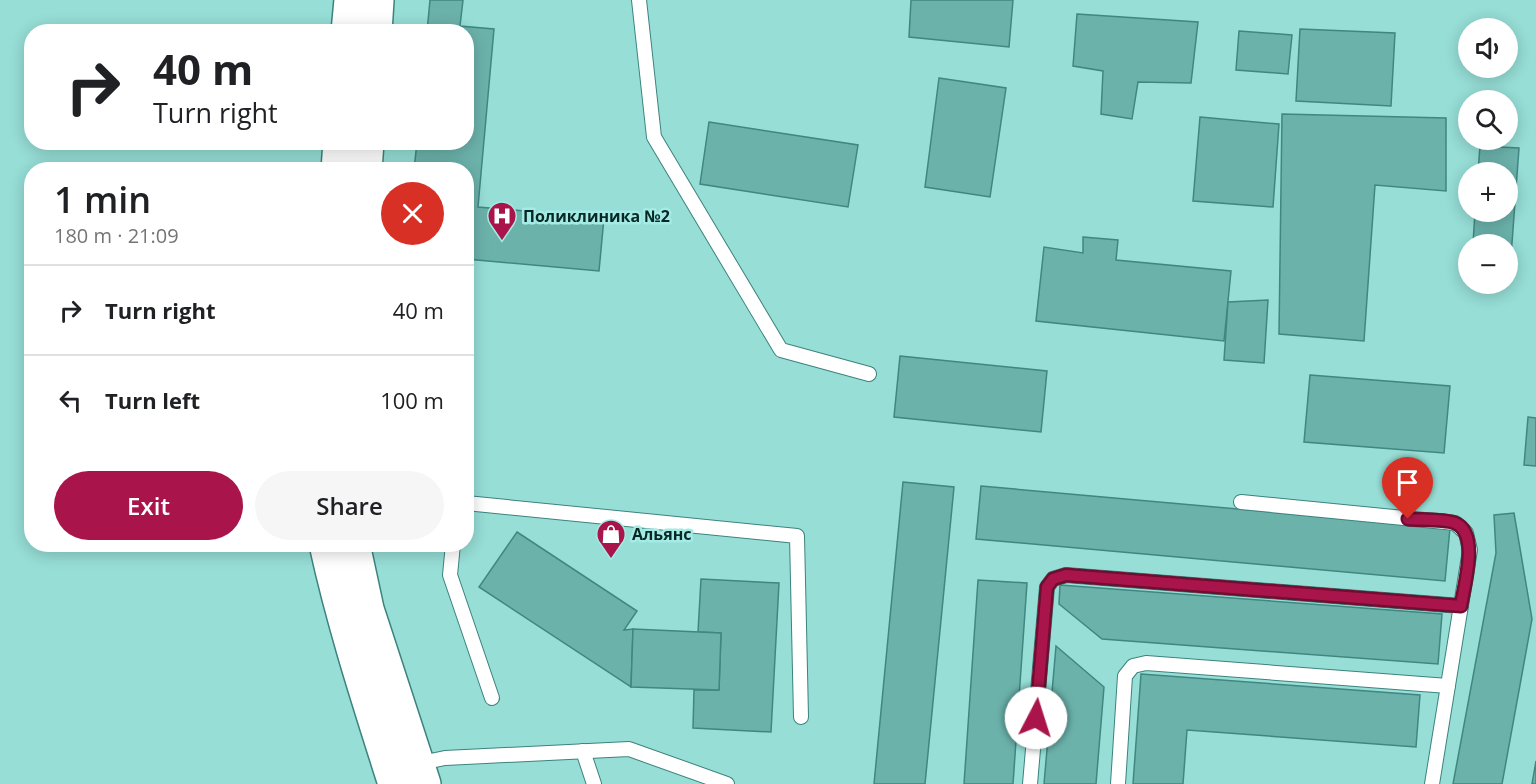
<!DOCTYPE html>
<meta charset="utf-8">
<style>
:root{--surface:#fff;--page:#f6f6f6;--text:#202124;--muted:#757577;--line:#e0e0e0;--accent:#a9154a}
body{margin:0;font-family:"Open Sans",sans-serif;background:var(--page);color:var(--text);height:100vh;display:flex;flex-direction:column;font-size:22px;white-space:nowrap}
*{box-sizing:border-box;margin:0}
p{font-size:20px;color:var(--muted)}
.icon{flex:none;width:33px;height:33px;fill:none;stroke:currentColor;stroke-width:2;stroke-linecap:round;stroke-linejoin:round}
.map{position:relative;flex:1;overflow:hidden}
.sheet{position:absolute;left:24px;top:162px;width:450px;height:390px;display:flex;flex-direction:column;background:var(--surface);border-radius:24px;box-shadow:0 3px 15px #0003}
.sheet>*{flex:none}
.guide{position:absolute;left:24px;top:24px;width:450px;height:126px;border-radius:24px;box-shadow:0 3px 15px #0003;background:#fff;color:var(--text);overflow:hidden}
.buttons{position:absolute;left:1458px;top:18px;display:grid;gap:12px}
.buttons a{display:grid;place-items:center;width:60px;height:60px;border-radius:50%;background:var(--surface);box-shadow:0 3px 15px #0003;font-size:30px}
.pin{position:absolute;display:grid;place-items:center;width:51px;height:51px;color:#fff;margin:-62px -26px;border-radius:50% 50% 50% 0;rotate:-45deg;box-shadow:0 0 6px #0007}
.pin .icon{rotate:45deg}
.me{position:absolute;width:66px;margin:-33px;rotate:5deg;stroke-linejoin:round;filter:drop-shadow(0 0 4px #0008)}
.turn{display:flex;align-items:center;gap:21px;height:126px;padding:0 30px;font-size:27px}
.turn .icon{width:78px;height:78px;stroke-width:2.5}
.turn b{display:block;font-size:42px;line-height:51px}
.round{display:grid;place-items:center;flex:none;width:63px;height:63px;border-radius:32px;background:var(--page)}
.summary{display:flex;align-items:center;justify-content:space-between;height:102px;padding:0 30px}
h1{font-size:36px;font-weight:600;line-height:45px}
.action{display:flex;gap:12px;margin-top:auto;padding:12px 30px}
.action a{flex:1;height:69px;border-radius:36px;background:var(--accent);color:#fff;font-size:24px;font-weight:600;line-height:69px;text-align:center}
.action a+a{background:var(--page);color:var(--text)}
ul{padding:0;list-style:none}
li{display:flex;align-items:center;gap:18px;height:90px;padding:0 30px;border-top:2px solid var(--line)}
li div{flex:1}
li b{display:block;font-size:22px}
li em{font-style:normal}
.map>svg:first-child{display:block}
</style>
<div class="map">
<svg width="1536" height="784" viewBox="0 0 1536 784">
<rect width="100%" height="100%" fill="#96ded6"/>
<!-- building -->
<g fill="#6bb2ab" stroke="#408781" stroke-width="1.5">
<path d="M430,0H463L460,26L494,29L478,207L604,218L599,271L466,259V170H414L417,142H466V32H427Z"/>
<path d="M911,0H1013L1009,47L909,37Z"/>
<path d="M1077,14L1198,22L1191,83L1138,82L1132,119L1101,114L1103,71L1073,66Z"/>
<path d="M1300,29L1395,33L1391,106L1296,101Z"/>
<path d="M1239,31L1292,35L1288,74L1236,70Z"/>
<path d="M939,78L1006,88L990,197L925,187Z"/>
<path d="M1282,114L1446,118V191L1375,185L1364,341L1279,334Z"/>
<path d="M1200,117L1279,124L1273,207L1193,201Z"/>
<path d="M709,122L858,145L848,207L700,184Z"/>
<path d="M1480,146L1519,148L1510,270H1508V244H1473L1475,212H1508V172H1478Z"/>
<path d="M1083,237L1118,240L1116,260L1231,271L1224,341L1036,321L1044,247L1083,253Z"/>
<path d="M1268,300L1264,363L1224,360L1228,302Z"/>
<path d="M900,356L1047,371L1041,432L894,417Z"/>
<path d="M1310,375L1450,386L1444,453L1304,442Z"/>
<path d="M1528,417L1536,418V466L1524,465Z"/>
<path d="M903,482L954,487L925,784H874Z"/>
<path d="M981,486L1450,528L1445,581L976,539Z"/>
<path d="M1514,513L1532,619L1502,784H1453L1496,553L1494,515Z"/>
<path d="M517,532L637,611L624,630L633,629L631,687L479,587Z"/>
<path d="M701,579L779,583L771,732L693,728L694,690H719L721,633L698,632Z"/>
<path d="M978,580L1027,583L1013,784H964Z"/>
<path d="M1060,585L1442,614L1438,664L1102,639L1059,604Z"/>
<path d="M633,629L721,633L719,690L631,687Z"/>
<path d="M1056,646L1104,687L1096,784H1044Z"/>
<path d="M1141,674L1420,695L1416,747L1187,730L1183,784H1133Z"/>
<path d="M1536,761V784H1532Z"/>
</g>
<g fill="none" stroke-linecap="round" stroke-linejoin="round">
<!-- lane casing -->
<g stroke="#3c837d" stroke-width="16">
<g id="lane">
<path d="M639,0L654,137L781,350L869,374"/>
<path d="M1241,502L1455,523L1466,533L1470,550L1432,784"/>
<path d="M466,503L797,536L801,717"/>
<path d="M453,544L450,575L492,698"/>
<path d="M583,751L594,784"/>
<path d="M416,764L445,758L629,749L727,784"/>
<path d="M1030,784L1047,587L1053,579L1066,575L1461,606"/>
<path d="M1118,784L1125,676L1133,666L1146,663L1448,686"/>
</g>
</g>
<!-- secondary casing -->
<g stroke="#3c837d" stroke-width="36">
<g id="secondary">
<path d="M348,32L351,0"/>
<path d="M375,32L377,0"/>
<path d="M338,170L340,142"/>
<path d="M365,170L367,142"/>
<path d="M326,544C344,626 370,705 395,784"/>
<path d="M353,544L367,609L424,784"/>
</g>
</g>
<!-- lane -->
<use href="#lane" stroke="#fff" stroke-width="14"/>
<!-- secondary -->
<use href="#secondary" stroke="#fff" stroke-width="33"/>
</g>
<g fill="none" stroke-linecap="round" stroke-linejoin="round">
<!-- route casing -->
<g stroke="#6e0e30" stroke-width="15">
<path id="route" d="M1036,718L1047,587L1053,579L1066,575L1461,606C1464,586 1480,533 1455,523C1445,519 1419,520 1408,519"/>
</g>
<!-- route -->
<use href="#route" stroke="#a9154a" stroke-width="10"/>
</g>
<!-- icons -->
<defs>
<g id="hospital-pin" transform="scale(1.5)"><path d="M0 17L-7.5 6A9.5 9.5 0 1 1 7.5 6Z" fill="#a9154a" stroke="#a3ebe4"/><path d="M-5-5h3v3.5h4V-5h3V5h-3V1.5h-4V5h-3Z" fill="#fff"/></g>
<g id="shop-pin" transform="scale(1.5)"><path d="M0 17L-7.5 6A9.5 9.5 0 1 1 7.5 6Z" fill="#a9154a" stroke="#a3ebe4"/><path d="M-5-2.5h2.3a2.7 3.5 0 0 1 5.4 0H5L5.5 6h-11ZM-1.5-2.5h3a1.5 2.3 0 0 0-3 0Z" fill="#fff"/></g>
</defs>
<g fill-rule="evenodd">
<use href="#hospital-pin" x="502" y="216"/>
<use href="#shop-pin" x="611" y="534"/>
</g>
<g text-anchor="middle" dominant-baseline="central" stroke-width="5" stroke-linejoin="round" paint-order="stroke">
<!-- poi labels -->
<g font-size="16" font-weight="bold" fill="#082725" stroke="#a3ebe4" text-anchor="start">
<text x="523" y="216">Поликлиника №2</text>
<text x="632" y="534">Альянс</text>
</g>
</g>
</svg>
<div class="buttons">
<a><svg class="icon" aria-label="sound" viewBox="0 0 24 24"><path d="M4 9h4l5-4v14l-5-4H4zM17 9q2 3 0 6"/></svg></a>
<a><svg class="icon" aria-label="search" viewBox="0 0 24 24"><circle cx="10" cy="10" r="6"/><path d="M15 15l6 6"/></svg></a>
<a>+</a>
<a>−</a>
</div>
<div class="pin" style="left:1408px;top:519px;background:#d93025"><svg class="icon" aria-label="arrive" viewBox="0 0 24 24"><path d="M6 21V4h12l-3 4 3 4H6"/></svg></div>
<svg class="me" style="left:1036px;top:718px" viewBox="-20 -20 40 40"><circle r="19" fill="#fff"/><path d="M0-13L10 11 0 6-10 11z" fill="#a9154a"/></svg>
<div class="guide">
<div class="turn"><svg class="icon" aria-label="right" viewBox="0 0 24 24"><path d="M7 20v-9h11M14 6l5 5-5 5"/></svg><div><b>40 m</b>Turn right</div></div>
</div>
<section class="sheet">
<div class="summary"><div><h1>1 min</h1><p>180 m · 21:09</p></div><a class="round" style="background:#d93025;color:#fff"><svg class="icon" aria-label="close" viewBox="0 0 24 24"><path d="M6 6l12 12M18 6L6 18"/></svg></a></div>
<ul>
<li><svg class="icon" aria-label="right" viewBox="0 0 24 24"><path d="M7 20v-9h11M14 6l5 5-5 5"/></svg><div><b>Turn right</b></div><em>40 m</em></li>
<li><svg class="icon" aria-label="left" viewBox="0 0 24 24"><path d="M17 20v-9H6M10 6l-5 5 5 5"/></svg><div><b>Turn left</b></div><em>100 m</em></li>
</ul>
<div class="action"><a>Exit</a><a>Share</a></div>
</section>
</div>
